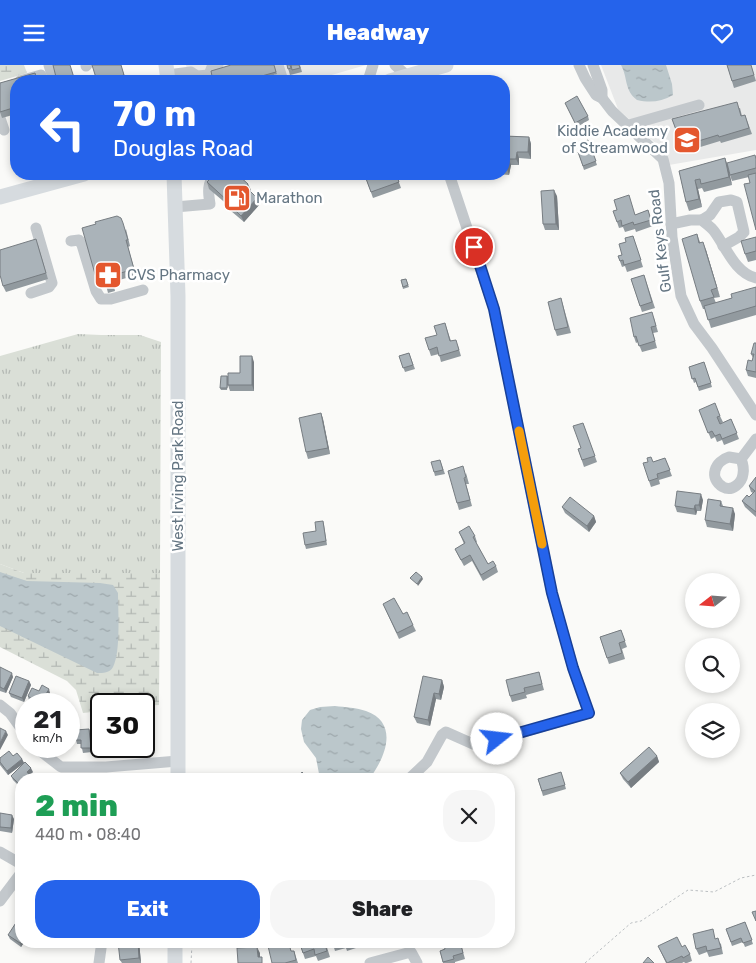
<!DOCTYPE html>
<meta charset="utf-8">
<style>
:root{--surface:#fff;--page:#f6f6f6;--text:#202124;--muted:#757577;--accent:#2563eb}
body{margin:0;font-family:Rubik,sans-serif;background:var(--page);color:var(--text);height:100vh;display:flex;flex-direction:column;font-size:19px;white-space:nowrap}
*{box-sizing:border-box;margin:0}
p{font-size:16px;color:var(--muted)}
.icon{flex:none;width:28px;height:28px;fill:none;stroke:currentColor;stroke-width:2;stroke-linecap:round;stroke-linejoin:round}
.map{position:relative;flex:1;overflow:hidden}
.panel{position:absolute;left:15px;top:708px;width:500px;height:175px;display:flex;flex-direction:column;background:var(--surface);border-radius:20px;box-shadow:0 2px 8px #0003}
.panel>*{flex:none}
.banner{position:absolute;left:10px;top:10px;width:500px;height:105px;border-radius:20px;box-shadow:0 2px 8px #0003;background:#2563eb;color:#fff;overflow:hidden}
.needle{width:32px;rotate:253deg}
.controls{position:absolute;left:685px;top:508px;display:grid;gap:10px}
.controls a{display:grid;place-items:center;width:55px;height:55px;border-radius:50%;background:var(--surface);box-shadow:0 2px 8px #0003;font-size:25px}
.speed{position:absolute;left:15px;top:628px;display:flex;gap:10px;font-size:25px;font-weight:700;text-align:center}
.speed>*{display:grid;place-content:center;width:65px;height:65px;border-radius:50%;background:var(--surface);box-shadow:0 2px 8px #0003;line-height:1}
.speed small{font-size:12px;font-weight:400}
.speed .limit{border:2px solid #111;border-radius:8px;background:#fff;color:#111}
.pin{position:absolute;display:grid;place-items:center;width:42px;height:42px;color:#fff;margin:-21px;border:2px solid #fff;border-radius:50%;box-shadow:0 1px 5px #0007}
.me{position:absolute;width:55px;margin:-28px;rotate:74deg;stroke-linejoin:round;filter:drop-shadow(0 0 4px #0008)}
.turn{display:flex;align-items:center;gap:18px;height:105px;padding:0 20px;font-size:22px}
.turn .icon{width:65px;height:65px;stroke-width:2.5}
.turn b{display:block;font-size:35px;line-height:42px}
.round{display:grid;place-items:center;flex:none;width:52px;height:52px;border-radius:20px;background:var(--page)}
.headline{display:flex;align-items:center;justify-content:space-between;height:85px;padding:0 20px}
h1{font-size:30px;font-weight:800;line-height:38px;color:#1e9e55}
.primary-button{display:flex;gap:10px;margin-top:auto;padding:10px 20px}
.primary-button a{flex:1;height:58px;border-radius:20px;background:var(--accent);color:#fff;font-size:20px;font-weight:800;line-height:58px;text-align:center}
.primary-button a+a{background:var(--page);color:var(--text)}
header{display:flex;justify-content:space-between;align-items:center;height:65px;padding:0 20px;background:var(--accent);color:#fff;font-size:22px;font-weight:800}
.map>svg:first-child{display:block}
</style>
<header><svg class="icon" aria-label="menu" viewBox="0 0 24 24"><path d="M4 6h16M4 12h16M4 18h16"/></svg>Headway<svg class="icon" aria-label="heart" viewBox="0 0 24 24"><path d="M12 20l-8-8c-3-5 5-10 8-4 3-6 11-1 8 4z"/></svg></header>
<div class="map">
<svg width="756" height="898" viewBox="0 0 756 898">
<defs>
<pattern id="grass-tufts" width="24" height="20" patternUnits="userSpaceOnUse" patternTransform="scale(1.25)"><rect width="24" height="20" fill="#dadfd7"/><path d="M3 7l-1-3M5 7V3M7 7l1-3M15 17l-1-3M17 17v-4M19 17l1-3" fill="none" stroke="#b4b9b4"/></pattern>
<pattern id="wetland-marsh" width="20" height="14" patternUnits="userSpaceOnUse" patternTransform="scale(1.25)"><rect width="20" height="14" fill="#dadfd7"/><path d="M1 5h8M5 5V1M11 12h8M15 12V8" fill="none" stroke="#b4b9b4"/></pattern>
<pattern id="water-ripples" width="26" height="14" patternUnits="userSpaceOnUse" patternTransform="scale(1.25)"><rect width="26" height="14" fill="#bbc7cb"/><path d="M2 4q2-2 4 0t4 0M15 11q2-2 4 0t4 0" fill="none" stroke="#9ca6aa"/></pattern>
</defs>
<rect width="100%" height="100%" fill="#fafaf8"/>
<!-- built -->
<g fill="#e8e9e9">
<path d="M186,0H366L311,16H189Z"/>
<path d="M601,0H756V85L669,100L664,86L618,44Z"/>
</g>
<!-- grass -->
<path fill="url(#grass-tufts)" d="M78,269L101,270H140L161,277L160,508H24L0,499V291Z"/>
<!-- wetland -->
<g fill="url(#wetland-marsh)">
<path d="M0,0H24L27,8L0,16Z"/>
<path d="M0,499L24,508H160L159,640L144,641V639H101V646L83,648L76,625L67,616L0,582Z"/>
</g>
<!-- water -->
<g fill="url(#water-ripples)">
<path d="M621,0H666L672,19L673,30C661,37 650,38 637,35C624,25 628,13 621,0Z"/>
<path d="M0,507L27,516L100,518L113,520L118,528C118,546 121,587 113,602C110,608 103,608 97,608L0,561Z"/>
<path d="M335,641C345,642 357,643 366,646C400,658 385,694 369,714H320L316,693L304,677L301,664L302,655L310,645L320,642Z"/>
</g>
<g fill="none" stroke-linecap="round" stroke-linejoin="round">
<!-- path -->
<g stroke="#bbbfc2" stroke-width="1" stroke-dasharray="2.5 2.5" stroke-linecap="butt">
<path d="M191,898L192,879"/>
<path d="M585,898L631,858L641,856L688,825L714,827L741,813L756,810"/>
</g>
<!-- minor -->
<g stroke="#c3c8cc" stroke-width="11">
<path d="M49,0L54,16"/>
<path d="M278,0L283,16H280"/>
<path d="M395,0L407,11"/>
<path d="M579,0L585,13L596,30L602,33L612,46L663,94L669,118L672,172L681,231L694,259L712,283L756,350"/>
<path d="M593,0L602,25V33"/>
<path d="M86,1L87,0"/>
<path d="M167,10L191,7L197,11L209,10L210,16"/>
<path d="M209,10L212,2L218,0"/>
<path d="M20,16L41,10"/>
<path d="M368,16L373,0"/>
<path d="M0,53L4,65"/>
<path d="M629,60L699,40"/>
<path d="M175,142L210,139C208,127 207,119 215,109"/>
<path d="M702,155L710,150L719,137L731,135L737,137L744,167L739,172L723,181"/>
<path d="M671,159L690,155H702C706,159 711,162 714,166C726,182 735,208 756,213"/>
<path d="M71,176L79,175L82,180L96,226L101,234H111L143,225"/>
<path d="M31,228L49,222L52,218L36,163"/>
<path d="M729,392L741,394C743,399 744,404 743,409C742,418 732,427 723,422C708,413 715,396 729,392Z"/>
<path d="M741,394L756,374"/>
<path d="M0,640L10,648L26,670"/>
<path d="M34,681L61,702H106L178,696"/>
<path d="M409,714L427,697L442,670L446,667L473,679L479,680L589,648L573,603L552,528L494,244L449,109"/>
<path d="M0,787L21,799"/>
<path d="M0,836L21,808"/>
<path d="M99,898L102,876"/>
<path d="M370,898L411,887L417,898"/>
</g>
<!-- major -->
<g stroke="#d6dbdf" stroke-width="15">
<path d="M166,0L168,16"/>
<path d="M390,16L446,0"/>
<path d="M174,109L178,231V714"/>
<path d="M0,132L84,109"/>
<path d="M175,876V898"/>
</g>
</g>
<!-- wall -->
<g fill="#929a9f">
<path d="M121,0L126,16H97Z"/>
<path d="M274,0L277,9L252,16H213Z"/>
<path d="M287,0H300L302,7L290,10Z"/>
<path d="M727,0H751L756,16L734,23Z"/>
<path d="M35,8L38,16H16V49L2,53L0,47V18Z"/>
<path d="M565,38L588,51L589,55L577,62Z"/>
<path d="M740,43L742,51L745,50L752,69L721,78L720,76L684,87L672,54Z"/>
<path d="M504,71L529,72L531,79V94L519,93V100H511L509,110L498,109H497H504Z"/>
<path d="M588,75L597,100L584,105L578,87L581,86Z"/>
<path d="M725,93L728,102L732,120L704,127L702,123L698,124L702,142L689,146L686,137L679,106Z"/>
<path d="M756,93V165L750,118L749,112L732,116L730,110Z"/>
<path d="M396,109L401,123L373,133L365,111Z"/>
<path d="M207,117L251,125L250,126L260,139L244,157L231,146L229,141L209,124Z"/>
<path d="M557,131L559,165H545L543,159Z"/>
<path d="M648,145L653,161L636,167L635,164L625,167L623,162L619,163L617,157Z"/>
<path d="M126,164L130,181L128,182L136,210L113,217L115,226L108,228L106,220L99,222L97,216Z"/>
<path d="M697,169L700,177L706,185L720,232L714,233L716,238L732,233L756,222V250L711,263L705,244H703L700,236Z"/>
<path d="M633,171L643,202L627,207L625,201L622,202L618,191L622,190L626,177Z"/>
<path d="M756,172V195L748,197L745,189Z"/>
<path d="M38,180L48,214L6,227L3,221Z"/>
<path d="M644,210L655,243L642,247L631,214Z"/>
<path d="M406,214L409,222L403,224L401,215Z"/>
<path d="M561,233L571,268L557,271L555,265Z"/>
<path d="M654,253L658,267L653,268L657,283L642,287L638,277L636,278L634,272Z"/>
<path d="M445,258L451,276L458,281L461,291L441,297L439,289L431,291L429,285Z"/>
<path d="M756,278V313L748,311L746,305L752,296L753,293L751,289Z"/>
<path d="M409,288L415,304L405,307L399,291Z"/>
<path d="M254,297V326H230L228,320L227,325H221L220,323L227,311L240,308Z"/>
<path d="M704,297L712,322L699,326L696,317L694,318L689,302Z"/>
<path d="M699,345L720,351L723,357L720,359L731,354L739,374L724,380L722,375L717,377L715,372L711,374Z"/>
<path d="M321,348L323,354L330,389L308,394L306,387Z"/>
<path d="M583,358L597,397L584,402L578,384L581,383Z"/>
<path d="M665,393L672,411L659,415L660,419L651,422L649,416L653,397Z"/>
<path d="M440,395L445,409L435,411L434,407Z"/>
<path d="M466,408L469,419H466L472,441L459,445L457,438Z"/>
<path d="M756,412V452L745,442L742,436L749,432L753,428L751,427L749,421Z"/>
<path d="M703,435L701,446H697L696,450L677,447L675,441Z"/>
<path d="M721,436L723,441L735,449L733,466L707,462L705,455Z"/>
<path d="M562,442L594,451L596,457L589,467L565,448Z"/>
<path d="M323,456L324,460L327,480L306,484L305,480L316,466Z"/>
<path d="M459,467L475,471L477,477L476,478L488,499L496,501L498,507L483,516L472,496L464,501L458,490L455,484L464,479Z"/>
<path d="M383,539L403,549L413,560L416,566L399,574Z"/>
<path d="M621,565L627,582L622,584L625,594L609,599L600,572Z"/>
<path d="M0,602L13,612L6,628L0,626Z"/>
<path d="M539,607L544,625L526,630L527,633L512,637L510,631Z"/>
<path d="M442,615L444,622L441,635L436,634L430,661L417,658L414,652Z"/>
<path d="M29,616L31,620L24,637L11,632L9,628Z"/>
<path d="M39,626L50,628L31,637L29,636L28,631Z"/>
<path d="M144,658H149L151,662V675H145V682H136V681H144Z"/>
<path d="M101,661V681H111V682L97,684L96,680Z"/>
<path d="M91,668L92,687L83,688L81,679H77L76,675Z"/>
<path d="M56,681H68L65,687L57,684Z"/>
<path d="M120,681H130V682H121Z"/>
<path d="M13,691L22,694L24,698L8,710L0,700V693Z"/>
<path d="M657,691L659,697L631,723L623,714L620,708Z"/>
<path d="M33,707L30,710L21,714V723L13,715L11,711Z"/>
<path d="M561,707L566,724L543,731L538,714Z"/>
<path d="M0,748L14,754L12,768L0,766Z"/>
<path d="M745,857L753,879L745,882L743,877L732,881L726,864Z"/>
<path d="M8,870L21,876H25L21,882L10,874Z"/>
<path d="M716,874L721,879L723,889L709,892L707,887L699,890L696,884Z"/>
<path d="M139,876L141,898H122L120,895Z"/>
<path d="M288,876L291,886H294L298,898H272Z"/>
<path d="M299,876H325L330,892L318,896L316,891L305,894Z"/>
<path d="M332,876H358L359,882L347,886L346,883L335,886Z"/>
<path d="M460,876L465,894L455,897V898H443L440,886L445,884Z"/>
<path d="M658,881L682,882L690,889L692,896L687,898H685L684,897L682,898H666Z"/>
</g>
<!-- shaded-wall -->
<g fill="#777d82">
<path d="M529,72L531,79V94L528,87Z"/>
<path d="M517,87L519,93V100L516,94Z"/>
<path d="M725,93L728,102L732,120L729,112Z"/>
<path d="M509,94L511,100L509,110L507,104Z"/>
<path d="M695,115L698,124L702,142L699,134Z"/>
<path d="M248,119L251,125L248,128L246,122Z"/>
<path d="M554,125L557,131L559,165L556,159Z"/>
<path d="M257,133L260,139L244,157L241,151Z"/>
<path d="M703,177L706,185L720,232L717,223Z"/>
<path d="M252,291L254,297V326L252,320Z"/>
<path d="M321,348L323,354L330,389L328,383Z"/>
<path d="M701,429L703,435L701,446L699,440Z"/>
<path d="M695,440L697,446L696,450L694,444Z"/>
<path d="M733,443L735,449L733,466L730,459Z"/>
<path d="M594,451L596,457L589,467L587,461Z"/>
<path d="M422,512L423,514L418,521L417,519Z"/>
<path d="M12,608L13,612L6,628L4,624Z"/>
<path d="M442,615L444,622L441,635L439,629Z"/>
<path d="M29,616L31,620L24,637L22,633Z"/>
<path d="M49,624L50,628L44,639H40Z"/>
<path d="M434,628L436,634L430,661L428,655Z"/>
<path d="M149,658L151,662V675L149,671Z"/>
<path d="M89,664L91,668L92,687L91,683Z"/>
<path d="M6,666L8,670L0,685V678Z"/>
<path d="M70,666L72,671L69,678V670Z"/>
<path d="M144,671L145,675V682L144,678Z"/>
<path d="M65,681H68L65,687L64,683Z"/>
<path d="M657,691L659,697L631,723L628,717Z"/>
<path d="M22,694L24,698L8,710L7,706Z"/>
<path d="M31,703L33,707L28,711L27,707Z"/>
<path d="M12,750L14,754L12,768L11,763Z"/>
<path d="M21,876H25L21,882L20,878Z"/>
<path d="M138,876H139L141,898L139,893Z"/>
<path d="M257,882L260,888V898L258,892Z"/>
</g>
<!-- building -->
<g fill="#aab3b9" stroke="#777d82">
<path d="M53,0H70L75,16H57Z"/>
<path d="M92,0H121L124,10L102,16H97Z"/>
<path d="M231,0H274L276,7L244,16H213L211,6Z"/>
<path d="M287,0H290L291,3L288,4Z"/>
<path d="M291,0H299L300,3L292,5Z"/>
<path d="M727,0H751L754,10L732,16Z"/>
<path d="M35,8L37,16H16V42L0,47V18Z"/>
<path d="M577,31L588,51L575,58L565,38Z"/>
<path d="M737,37L741,51L745,50L749,63L719,72L718,70L682,81L672,54Z"/>
<path d="M504,71L529,72L528,87H517L516,94H509L507,104H504Z"/>
<path d="M588,75L596,96L583,101L578,87L581,86L578,79Z"/>
<path d="M755,90L756,94V103L730,110L727,98Z"/>
<path d="M725,93L729,112L701,119L700,114L695,115L699,134L686,137L679,106Z"/>
<path d="M756,108V165L744,119L750,118L748,110Z"/>
<path d="M215,109H237L248,119L246,122L257,133L241,151L229,139L230,138L207,117Z"/>
<path d="M370,109H396L399,117L371,127L365,111Z"/>
<path d="M554,125L556,159H543L541,126Z"/>
<path d="M629,130L635,150L648,145L651,155L634,160L633,157L622,161L621,155L617,157L613,146L617,145L614,135Z"/>
<path d="M117,151L121,153L123,158L128,175H126L134,204L111,211L113,220L106,222L104,214L97,216L82,163L96,159L95,157Z"/>
<path d="M697,169L699,178L703,177L717,223L711,225L714,232L700,236L682,174Z"/>
<path d="M633,171L641,195L624,200L623,195L620,196L618,191L622,190L619,179L626,177L625,173Z"/>
<path d="M756,172V186L745,189L741,176Z"/>
<path d="M36,174L46,208L3,221L0,210V185Z"/>
<path d="M644,210L652,237L640,241L631,214Z"/>
<path d="M406,214L408,220L403,222L401,215Z"/>
<path d="M756,222V241L708,255L704,241L732,233L731,229Z"/>
<path d="M561,233L568,262L555,265L548,237Z"/>
<path d="M652,247L656,261L651,262L655,276L639,281L636,271L634,272L630,253Z"/>
<path d="M445,258L450,276L456,275L459,285L439,291L437,282L429,285L425,273L437,270L434,261Z"/>
<path d="M754,278H756V307L746,305L748,295L752,296L754,289H751Z"/>
<path d="M409,288L413,300L403,303L399,291Z"/>
<path d="M240,291H252V320H228V308H240Z"/>
<path d="M704,297L711,318L698,322L695,313L692,314L689,302Z"/>
<path d="M221,311H227V323H220Z"/>
<path d="M715,338L720,351L717,352L720,359L731,354L737,368L722,374L720,369L715,371L712,366L708,368L699,345Z"/>
<path d="M321,348L328,383L306,387L299,353Z"/>
<path d="M583,358L595,391L582,395L578,384L581,383L573,361Z"/>
<path d="M651,392L653,397L665,393L670,405L657,409L658,413L649,416L643,398L648,397L647,393Z"/>
<path d="M440,395L443,405L434,407L431,397Z"/>
<path d="M463,401L466,412L464,413L470,435L457,438L448,406Z"/>
<path d="M756,412V447L742,436L747,430L749,432L755,426L749,421Z"/>
<path d="M677,426L701,429L699,440H695L694,444L675,441Z"/>
<path d="M570,432L594,451L587,461L562,442Z"/>
<path d="M708,434L721,436L720,441L733,443L730,459L705,455Z"/>
<path d="M323,456L326,476L305,480L303,468L316,466L315,457Z"/>
<path d="M469,461L475,471L473,472L488,499L493,496L496,501L481,510L470,490L461,495L455,484L465,478L459,467Z"/>
<path d="M416,507L422,512L417,519L410,513Z"/>
<path d="M394,533L403,549L407,547L413,560L397,568L383,539Z"/>
<path d="M621,565L625,576L619,578L622,588L607,593L600,572Z"/>
<path d="M0,602L12,608L4,624L0,622Z"/>
<path d="M539,607L542,619L524,623L525,627L510,631L506,615Z"/>
<path d="M16,611L29,616L22,633L9,628Z"/>
<path d="M423,611L442,615L439,629L434,628L428,655L414,652Z"/>
<path d="M42,620L49,624L40,639H30L32,634L28,631L32,623L39,626Z"/>
<path d="M144,658H149V671H144V678Z"/>
<path d="M101,661V679L96,680L94,662Z"/>
<path d="M0,663L6,666L0,678Z"/>
<path d="M89,664L91,683H81V675H76L75,665Z"/>
<path d="M649,682L657,691L628,717L620,708Z"/>
<path d="M9,686L13,691L17,688L22,694L7,706L0,697V693Z"/>
<path d="M25,697L31,703L27,707L31,712L29,714H21V721L11,711Z"/>
<path d="M302,707L309,714H297Z"/>
<path d="M561,707L565,720L542,726L538,714Z"/>
<path d="M133,710V714H121V711Z"/>
<path d="M0,748L12,750L11,763L0,762Z"/>
<path d="M756,846V856L752,847Z"/>
<path d="M21,850V876L20,878L8,870Z"/>
<path d="M745,857L752,875L743,878L741,873L731,877L726,864Z"/>
<path d="M713,864L715,874L718,873L721,883L707,886L706,881L696,884L693,869Z"/>
<path d="M677,872L682,882L685,880L690,889L683,893L682,891L667,898L658,881Z"/>
<path d="M125,876H138L139,893L120,895L118,877Z"/>
<path d="M285,876H288L291,886H294L296,895L285,898H272L268,881Z"/>
<path d="M299,876H324L327,886L315,890L314,884L303,888Z"/>
<path d="M332,876H355L344,879V876L333,879Z"/>
<path d="M443,876H460L463,888L453,891L454,894L443,897L440,886L445,884Z"/>
<path d="M257,882L258,892H262V898H238L237,883Z"/>
<path d="M648,892L654,898H643Z"/>
</g>
<g fill="none" stroke-linecap="round" stroke-linejoin="round">
<!-- route casing -->
<g stroke="#184099" stroke-width="12">
<path id="route" d="M474,182L494,244L552,528L573,603L589,648L497,674"/>
</g>
<!-- route -->
<use href="#route" stroke="#2563eb" stroke-width="9"/>
<!-- slow -->
<path stroke="#f59e0b" stroke-width="9" d="M519,366L542,479"/>
</g>
<!-- icons -->
<defs>
<g id="school-square" transform="scale(1.4375)"><rect x="-9" y="-9" width="18" height="18" rx="4" fill="#e4572e" stroke="#fff"/><path d="M0-5L7-2L0 1L-7-2ZM-4 1L0 2.5L4 1V4Q0 6-4 4Z" fill="#fff"/></g>
<g id="fuel-square" transform="scale(1.4375)"><rect x="-9" y="-9" width="18" height="18" rx="4" fill="#e4572e" stroke="#fff"/><path d="M-5.5-6h7V0h2V4h1.3V-2.5L3-4.5l.8-.8L6-3V5H2.5V1h-1V6h-7ZM-4.2-4.7v3.2H.2V-4.7Z" fill="#fff"/></g>
<g id="pharmacy-square" transform="scale(1.4375)"><rect x="-9" y="-9" width="18" height="18" rx="4" fill="#e4572e" stroke="#fff"/><path d="M-2-6h4v4h4v4h-4v4h-4v-4h-4v-4h4Z" fill="#fff"/></g>
</defs>
<g fill-rule="evenodd">
<use href="#school-square" x="687" y="75"/>
<use href="#fuel-square" x="237" y="133"/>
<use href="#pharmacy-square" x="108" y="210"/>
</g>
<g text-anchor="middle" dominant-baseline="central" stroke-width="5" stroke-linejoin="round" paint-order="stroke">
<!-- poi labels -->
<g font-size="15" fill="#657683" stroke="#fff" text-anchor="start">
<text x="668" y="66" text-anchor="end">Kiddie Academy<tspan x="668" dy="17">of Streamwood</tspan></text>
<text x="256" y="133">Marathon</text>
<text x="127" y="210">CVS Pharmacy</text>
</g>
<!-- street labels -->
<g font-size="15" fill="#657683" stroke="#fff">
<text transform="translate(660 176) rotate(-97)">Gulf Keys Road</text>
<text transform="translate(178 411) rotate(-90)">West Irving Park Road</text>
</g>
</g>
</svg>
<div class="controls">
<a><svg class="needle" viewBox="-14 -14 28 28"><path d="M0-13l5 13h-10z" fill="#e53935"/><path d="M0 13l5-13h-10z" fill="#757577"/></svg></a>
<a><svg class="icon" aria-label="search" viewBox="0 0 24 24"><circle cx="10" cy="10" r="6"/><path d="M15 15l6 6"/></svg></a>
<a><svg class="icon" aria-label="layers" viewBox="0 0 24 24"><path d="M12 4l9 5-9 5-9-5zM3 14l9 5 9-5"/></svg></a>
</div>
<div class="speed"><div>21<small>km/h</small></div><div class="limit">30</div></div>
<div class="pin" style="left:474px;top:182px;background:#d93025"><svg class="icon" aria-label="arrive" viewBox="0 0 24 24"><path d="M6 21V4h12l-3 4 3 4H6"/></svg></div>
<svg class="me" style="left:497px;top:674px" viewBox="-20 -20 40 40"><circle r="19" fill="#fff"/><path d="M0-13L10 11 0 6-10 11z" fill="#2563eb"/></svg>
<div class="banner">
<div class="turn"><svg class="icon" aria-label="left" viewBox="0 0 24 24"><path d="M17 20v-9H6M10 6l-5 5 5 5"/></svg><div><b>70 m</b>Douglas Road</div></div>
</div>
<section class="panel">
<div class="headline"><div><h1>2 min</h1><p>440 m · 08:40</p></div><a class="round"><svg class="icon" aria-label="close" viewBox="0 0 24 24"><path d="M6 6l12 12M18 6L6 18"/></svg></a></div>
<div class="primary-button"><a>Exit</a><a>Share</a></div>
</section>
</div>
